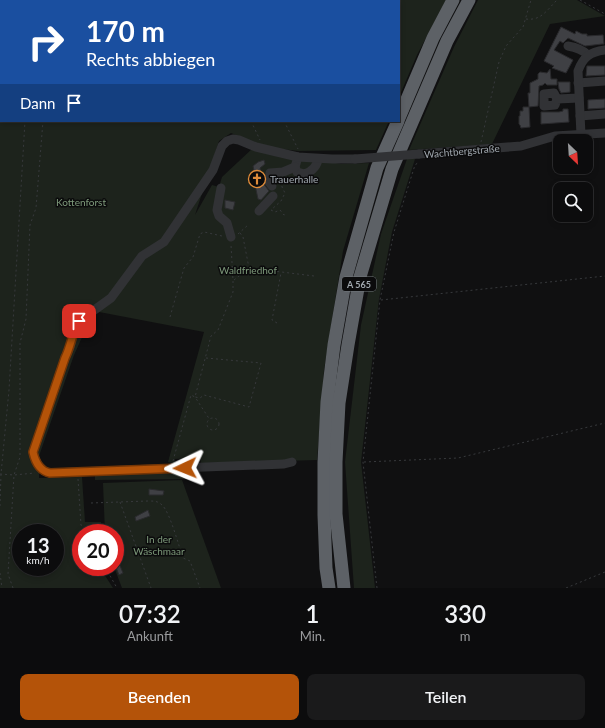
<!DOCTYPE html>
<html lang="de">
<meta charset="utf-8">
<style>
:root{--surface:#0c0c0d;--page:#1a1a1b;--text:#f1f3f6;--muted:#9a9b9d;--line:#2c2c2e;--accent:#b45309}
body{margin:0;font-family:Lato,sans-serif;background:var(--page);color:var(--text);height:100vh;display:flex;flex-direction:column;font-size:15px;white-space:nowrap}
*{box-sizing:border-box;margin:0}
p{font-size:13px;color:var(--muted)}
.icon{flex:none;width:22px;height:22px;fill:none;stroke:currentColor;stroke-width:2;stroke-linecap:round;stroke-linejoin:round}
.map{position:relative;height:588px;overflow:hidden}
.side{display:flex;flex-direction:column;background:var(--surface);flex:1}
.side>*{flex:none}
.banner{position:absolute;left:0px;top:0px;width:400px;height:122px;box-shadow:0 2px 6px #0003,0 0 0 1px var(--line);background:#1a4fa0;color:#fff;overflow:hidden}
.needle{width:26px;rotate:155deg}
.buttons{position:absolute;left:553px;top:134px;display:grid;gap:8px}
.buttons a{display:grid;place-items:center;width:40px;height:40px;border-radius:8px;background:var(--surface);box-shadow:0 2px 6px #0003,0 0 0 1px var(--line);font-size:20px}
.speed{position:absolute;left:12px;top:524px;display:flex;gap:8px;font-size:20px;font-weight:700;text-align:center}
.speed>*{display:grid;place-content:center;width:52px;height:52px;border-radius:50%;background:var(--surface);box-shadow:0 2px 6px #0003,0 0 0 1px var(--line);line-height:1}
.speed small{font-size:10px;font-weight:400}
.speed .limit{border:6px solid #d22;background:#fff;color:#111}
.pin{position:absolute;display:grid;place-items:center;width:34px;height:34px;color:#fff;margin:-17px;border-radius:8px;box-shadow:0 2px 6px #0006}
.me{position:absolute;width:44px;margin:-22px;rotate:268deg;stroke-linejoin:round;filter:drop-shadow(0 0 3px #0008)}
.turn{display:flex;align-items:center;gap:14px;height:84px;padding:0 20px;font-size:18px}
.turn .icon{width:52px;height:52px;stroke-width:2.5}
.turn b{display:block;font-size:28px;line-height:34px}
.then{display:flex;align-items:center;height:38px;padding:0 20px;background:#0003;gap:8px;font-size:15px}
.eta{display:flex;justify-content:space-evenly;align-items:center;height:68px;text-align:center}
.eta b{font-size:24px;font-weight:600;line-height:28px}
.button{display:flex;gap:8px;margin-top:auto;padding:8px 20px}
.button a{flex:1;height:46px;border-radius:8px;background:var(--accent);color:#fff;font-size:16px;font-weight:600;line-height:46px;text-align:center}
.button a+a{background:var(--page);color:var(--text)}
.map>svg:first-child{display:block}
</style>
<div class="map">
<svg width="605" height="588" viewBox="0 0 605 588">
<rect width="100%" height="100%" fill="#101011"/>
<!-- green -->
<g fill="#1d231c" fill-rule="evenodd">
<path d="M0,0H446L417,55L399,97V1H1V121H389L376,150L299,151L264,147L231,133L219,141L195,215L212,185L219,187L222,177L253,148L341,164L369,163L343,251L324,370L317,460L201,463L200,458L175,459V464L168,462L204,332L94,311L74,355L39,456V478L82,477L85,522H101L102,533H81V567H104V574L113,588H0ZM21,533H55V567H21Z"/>
<path d="M478,0H577L605,16L550,24L492,144L409,150L454,47Z"/>
<path d="M407,159H415L392,232L379,299L361,462L375,588H354L345,462L361,325L381,234Z"/>
<path d="M188,471L190,479L95,480V474Z"/>
<path d="M182,480L221,588H122L114,567H115V533H105L103,483Z"/>
</g>
<!-- building -->
<g fill="#3f4044" stroke="#2a2a2d">
<path d="M561,27L575,34L576,31L582,34H587V36L603,35L604,44H602L585,46L568,38L563,43L560,41L554,50L573,60L566,73L552,68L554,66L544,61Z"/>
<path d="M587,66H605V75L586,76Z"/>
<path d="M550,69L551,79H557V85H547L545,83L543,85L539,86L538,106L529,107L528,93H530V83L538,79V74L540,72L547,73Z"/>
<path d="M558,82H570V92L561,93L559,89Z"/>
<path d="M605,99V108L588,109V100Z"/>
<path d="M523,107H529L530,127L521,128L520,125L519,124V116H520V111H523Z"/>
<path d="M563,109H568L569,122L541,124V112H559L563,111Z"/>
<path d="M264,160L265,164L260,168L263,183L269,191L261,200L258,199L255,185L253,184L252,178L255,175L253,166L258,162Z"/>
<path d="M225,200L235,202L233,210L225,208Z"/>
<path d="M149,489L164,491L163,495H149Z"/>
<path d="M148,510L150,516L136,521L135,517Z"/>
<path d="M115,553L123,573L119,575L115,565Z"/>
</g>
<g fill="none" stroke-linecap="round" stroke-linejoin="round">
<!-- path -->
<g stroke="#37393c" stroke-width="1" stroke-dasharray="2 3" stroke-linecap="butt">
<path d="M194,0V1"/>
<path d="M580,0L605,14"/>
<path d="M33,1V0"/>
<path d="M49,1V0"/>
<path d="M338,1L339,0"/>
<path d="M526,19C541,21 547,10 557,0"/>
<path d="M0,63H1"/>
<path d="M251,121L260,140"/>
<path d="M284,121L298,149"/>
<path d="M481,142L499,62L506,46L523,27L531,0"/>
<path d="M282,181V187L285,193L281,201L271,210L275,212L280,210L284,215L287,214"/>
<path d="M240,233L243,237L249,268L314,276L315,277"/>
<path d="M238,234L248,225"/>
<path d="M234,280L249,268"/>
<path d="M381,300L605,276"/>
<path d="M170,317L184,268L193,257L200,234L204,232L222,236"/>
<path d="M277,323L272,320L281,273"/>
<path d="M206,358L261,363L249,407L204,395L200,398L195,397L210,420"/>
<circle cx="213" cy="424" r="6"/>
<path d="M173,461L191,395L195,397L211,336L218,330L233,292V280L231,245"/>
<path d="M364,462L458,458L605,423"/>
<path d="M0,474L14,475L35,473"/>
<path d="M78,479L81,525L86,533"/>
<path d="M120,502L151,588"/>
<path d="M91,503L148,501C154,501 158,501 162,505C170,512 179,547 183,558L190,561L200,588"/>
<path d="M0,506L1,474L9,390L25,121"/>
<path d="M105,567L117,588"/>
<path d="M0,573L2,588"/>
<path d="M13,588L8,574L14,475L20,457V343L26,319L30,225L36,208L43,121"/>
<path d="M377,588L363,462L380,300L394,232L415,165L419,162"/>
<path d="M566,588L605,572"/>
</g>
<!-- minor -->
<g stroke="#313235" stroke-width="9">
<path d="M568,46C574,47 583,50 588,55"/>
<path d="M578,83L605,81"/>
<path d="M557,99L555,105L544,106V94L554,93L557,99L579,98"/>
<path d="M580,116L605,114"/>
<path d="M581,135L578,71C583,57 590,52 605,50"/>
<path d="M419,154L521,146L555,136L605,133"/>
<path d="M298,157L295,167L297,172L305,174C312,171 317,167 318,159"/>
<path d="M272,186L269,182L270,173L283,172L295,167"/>
<path d="M221,188L217,210L219,216L227,223L231,237"/>
<path d="M259,211L273,196"/>
<path d="M292,462L284,464L50,473C40,471 35,461 33,452L65,358L70,347L74,330L79,321L111,298L142,256L164,242L213,170L222,146L227,141L233,139L239,140L256,147L298,157L332,159H355"/>
</g>
<!-- highway -->
<g stroke="#5d6166" stroke-width="13">
<path d="M399,118L433,38L453,0"/>
<path d="M329,588L326,568L324,515V462L327,402L334,345L346,277L377,168L398,121"/>
<path d="M344,588L336,514V462L339,403L348,345L360,277L392,169L447,41L469,0"/>
</g>
<!-- minor-bridge -->
<path stroke="#313235" stroke-width="9" d="M355,159L419,154"/>
</g>
<g fill="none" stroke-linecap="round" stroke-linejoin="round">
<!-- route casing -->
<g stroke="#753606" stroke-width="10">
<path id="route" d="M79,321C72,333 71,346 65,358L33,452C35,461 40,471 50,473L185,468"/>
</g>
<!-- route -->
<use href="#route" stroke="#b45309" stroke-width="7"/>
</g>
<!-- icons -->
<defs>
<g id="church-ring" transform="scale(0.9)"><circle r="9.5" fill="#0b0b0c" stroke="#de8b3a" stroke-width="1.5"/><path d="M-1.2-6h2.4v3.5h3.3v2.4h-3.3V6h-2.4V-.1h-3.3v-2.4h3.3Z" fill="#de8b3a"/></g>
</defs>
<g fill-rule="evenodd">
<use href="#church-ring" x="257" y="179"/>
</g>
<g text-anchor="middle" dominant-baseline="central" stroke-width="3" stroke-linejoin="round" paint-order="stroke">
<!-- shield labels -->
<rect fill="#0b0b0c" stroke="#757a7f" stroke-width="1" x="342" y="277" width="34" height="14" rx="3"/>
<g font-size="9" font-weight="bold" fill="#a2a9b0">
<text x="359" y="284">A 565</text>
</g>
<!-- street labels -->
<g font-size="10" fill="#a2a9b0" stroke="#0b0b0c">
<text transform="translate(462 151) rotate(-5)">Wachtbergstraße</text>
</g>
<!-- poi labels -->
<g font-size="10" fill="#a2a9b0" stroke="#0b0b0c" text-anchor="start">
<text x="270" y="179">Trauerhalle</text>
</g>
<!-- park labels -->
<g font-size="10" fill="#7e9a7b" stroke="#0b0b0c">
<text x="81" y="202">Kottenforst</text>
<text x="248" y="270">Waldfriedhof</text>
<text x="159" y="539">In der<tspan x="159" dy="12">Wäschmaar</tspan></text>
</g>
</g>
</svg>
<div class="buttons">
<a><svg class="needle" viewBox="-14 -14 28 28"><path d="M0-13l5 13h-10z" fill="#e53935"/><path d="M0 13l5-13h-10z" fill="#9a9b9d"/></svg></a>
<a><svg class="icon" aria-label="search" viewBox="0 0 24 24"><circle cx="10" cy="10" r="6"/><path d="M15 15l6 6"/></svg></a>
</div>
<div class="speed"><div>13<small>km/h</small></div><div class="limit">20</div></div>
<div class="pin" style="left:79px;top:321px;background:#d93025"><svg class="icon" aria-label="arrive" viewBox="0 0 24 24"><path d="M6 21V4h12l-3 4 3 4H6"/></svg></div>
<svg class="me" style="left:185px;top:468px" viewBox="-20 -20 40 40"><path d="M0-17L14 15 0 8-14 15z" fill="#b45309" stroke="#fff" stroke-width="4"/></svg>
<div class="banner">
<div class="turn"><svg class="icon" aria-label="right" viewBox="0 0 24 24"><path d="M7 20v-9h11M14 6l5 5-5 5"/></svg><div><b>170 m</b>Rechts abbiegen</div></div>
<div class="then">Dann<svg class="icon" aria-label="arrive" viewBox="0 0 24 24"><path d="M6 21V4h12l-3 4 3 4H6"/></svg></div>
</div>
</div>
<section class="side">
<div class="eta">
<div><b>07:32</b><p>Ankunft</p></div>
<div><b>1</b><p>Min.</p></div>
<div><b>330</b><p>m</p></div>
</div>
<div class="button"><a>Beenden</a><a>Teilen</a></div>
</section>
